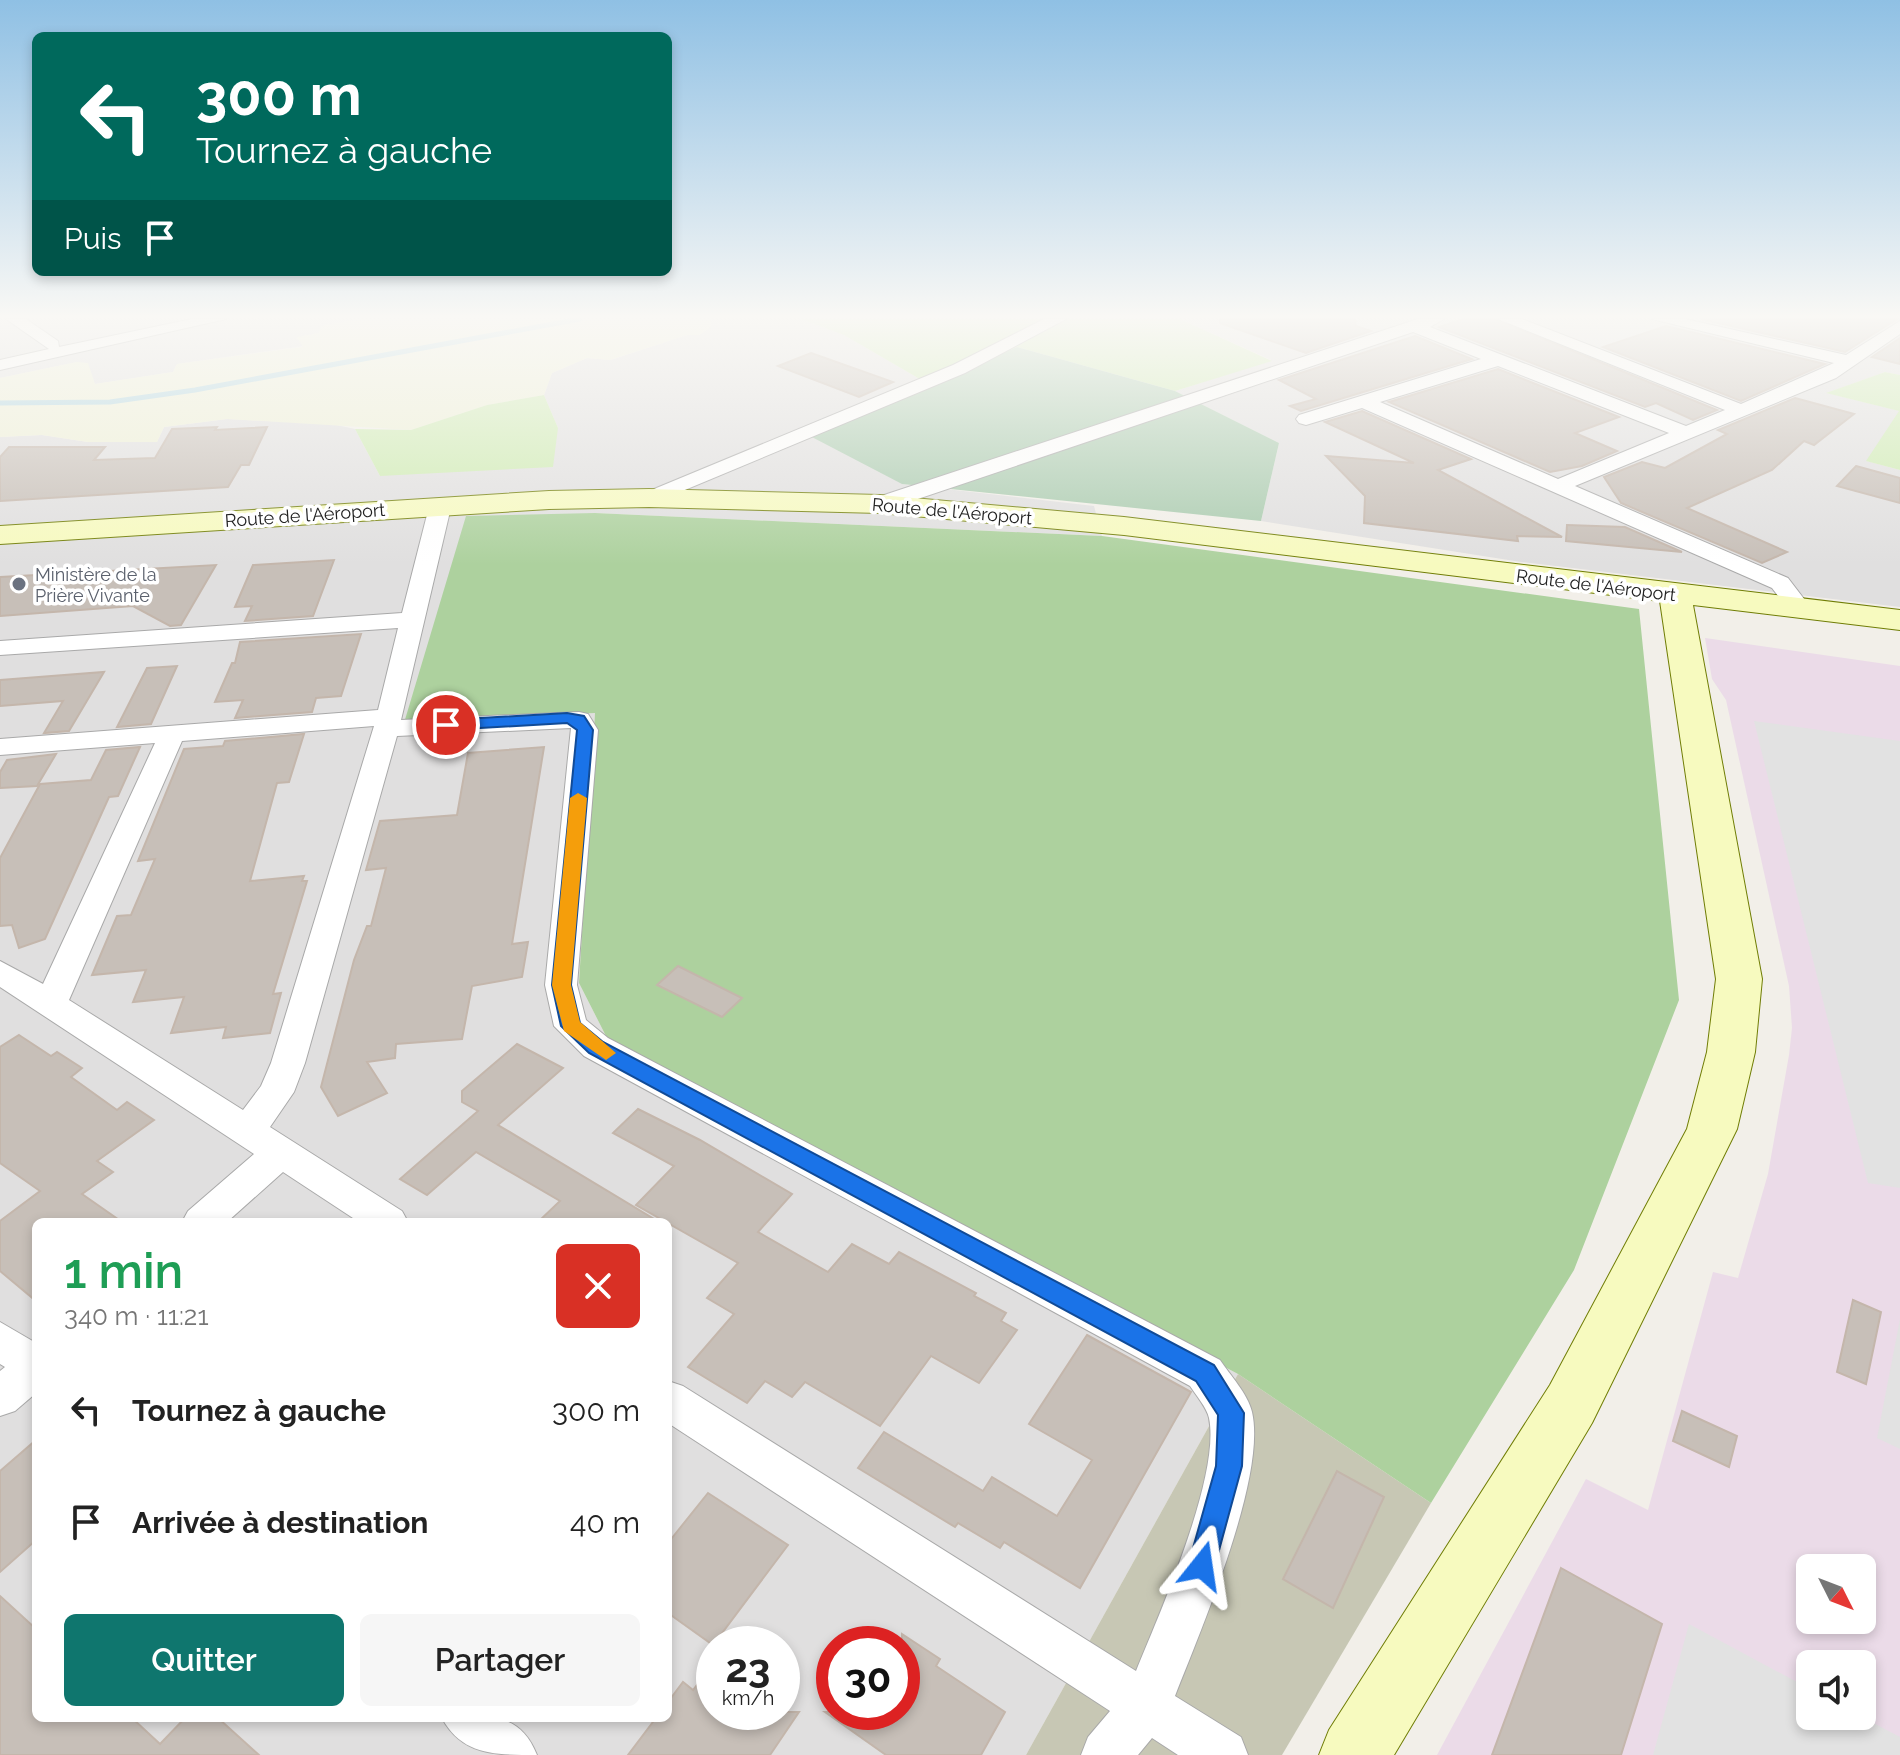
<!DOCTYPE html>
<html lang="fr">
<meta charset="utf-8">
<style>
:root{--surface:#fff;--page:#f6f6f6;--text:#222;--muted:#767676;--accent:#0f766e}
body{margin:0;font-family:Raleway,sans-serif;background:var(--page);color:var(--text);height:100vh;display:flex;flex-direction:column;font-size:30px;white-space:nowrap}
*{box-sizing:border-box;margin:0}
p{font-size:26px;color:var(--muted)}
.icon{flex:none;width:44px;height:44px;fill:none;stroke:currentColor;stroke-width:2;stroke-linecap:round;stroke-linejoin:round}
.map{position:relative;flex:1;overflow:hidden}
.side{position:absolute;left:32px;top:1218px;width:640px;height:504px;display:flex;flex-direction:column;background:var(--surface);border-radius:12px;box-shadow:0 4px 12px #0003}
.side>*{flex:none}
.hud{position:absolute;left:32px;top:32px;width:640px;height:244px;border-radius:12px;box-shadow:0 4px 12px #0003;background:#00695c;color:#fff;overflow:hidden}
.needle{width:52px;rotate:132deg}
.controls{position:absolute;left:1796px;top:1554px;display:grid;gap:16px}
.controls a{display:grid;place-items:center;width:80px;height:80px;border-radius:12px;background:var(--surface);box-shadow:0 4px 12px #0003;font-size:40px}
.speed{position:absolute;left:696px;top:1626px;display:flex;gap:16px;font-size:40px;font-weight:700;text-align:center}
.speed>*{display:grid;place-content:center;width:104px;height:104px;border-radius:50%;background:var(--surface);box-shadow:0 4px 12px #0003;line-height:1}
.speed small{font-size:20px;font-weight:400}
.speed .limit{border:12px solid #d22;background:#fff;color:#111}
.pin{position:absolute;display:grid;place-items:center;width:68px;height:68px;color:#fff;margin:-34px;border:4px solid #fff;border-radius:50%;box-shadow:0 2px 8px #0007}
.me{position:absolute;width:88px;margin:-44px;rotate:15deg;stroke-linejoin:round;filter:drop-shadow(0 0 6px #0008)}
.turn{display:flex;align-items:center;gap:28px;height:168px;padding:0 32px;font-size:36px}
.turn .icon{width:104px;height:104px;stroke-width:2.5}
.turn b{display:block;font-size:56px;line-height:68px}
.then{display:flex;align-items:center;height:76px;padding:0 32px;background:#0003;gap:16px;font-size:30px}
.round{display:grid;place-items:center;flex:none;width:84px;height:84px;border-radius:12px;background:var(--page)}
.overview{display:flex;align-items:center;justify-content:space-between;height:136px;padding:0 32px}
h1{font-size:48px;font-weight:600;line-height:60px;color:#1e9e55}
.button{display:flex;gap:16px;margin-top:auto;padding:16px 32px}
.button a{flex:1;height:92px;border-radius:12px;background:var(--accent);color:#fff;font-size:32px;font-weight:600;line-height:92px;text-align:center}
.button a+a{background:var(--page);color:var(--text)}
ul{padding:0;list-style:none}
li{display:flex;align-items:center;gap:24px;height:112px;padding:0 32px}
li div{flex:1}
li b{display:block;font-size:30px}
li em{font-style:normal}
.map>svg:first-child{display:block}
</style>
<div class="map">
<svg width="1900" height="1755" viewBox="0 0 1900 1755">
<rect width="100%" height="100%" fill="#f2efe9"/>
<!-- residential -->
<g fill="#e0dfdf" fill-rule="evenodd">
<path d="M0,319H358L322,326L319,333L297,338L304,346L177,364L173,372L95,384L77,362L0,378Z"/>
<path d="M711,319H801L844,335L930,385L902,484L1094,506L1102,536L595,513L405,723L595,713L579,983L608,1040L1238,1374L1026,1755H0V437L42,435L88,442H157L164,427L227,419L332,424L355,429L380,476L558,428L544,395L552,373L587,358L611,360L687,335H699L711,327ZM36,1222H668V1718H36ZM714,1644H782V1712H714ZM834,1644H902V1712H834Z"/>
<path d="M1180,319H1900V375L1885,372L1827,393L1900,411L1867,461L1900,470V607L1521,562L1261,521L1279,443L1175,391L1271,360Z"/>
</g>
<!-- industrial -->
<path fill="#ebdbe8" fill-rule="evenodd" d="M1705,638L1900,666V1755H1437L1586,1479L1648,1510L1713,1272L1738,1278L1768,1174L1789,1055L1792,1028L1789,986L1726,700L1712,679ZM1810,1568H1862V1620H1810ZM1810,1664H1862V1716H1810Z"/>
<!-- construction -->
<path fill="#c7c7b4" d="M1238,1374L1431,1503L1282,1755H1026Z"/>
<!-- farmland -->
<path fill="#eef0d5" d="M358,319H711V327L699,335H687L610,360L587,358L552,373L544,395L487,405L411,430L227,419L164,427L157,442H88L42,435L0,437V378L77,362L88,363L95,384L173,372L177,364L303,347L297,337L319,333L321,326Z"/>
<!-- grass -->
<g fill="#cdebb0">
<path d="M801,319H1180L1272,361L1175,391L1017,347L930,385L844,335Z"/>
<path d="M1885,372L1900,375V470L1866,461L1899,411L1826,393Z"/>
<path d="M544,395L558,428L553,467L380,476L355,429L411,430L487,405Z"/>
</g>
<!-- forest -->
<path fill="#add19e" d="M595,513L1102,536L1639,609L1679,1000L1574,1270L1431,1503L1238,1374L608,1040L579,983L595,713L404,723L466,516Z"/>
<!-- cemetery -->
<path fill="#aacbaf" d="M1017,347L1175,391L1279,443L1261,521L902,484L808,435Z"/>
<!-- parking -->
<g fill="#e2e2e2">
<path d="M1754,721L1900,741V1188L1868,1183Z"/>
<path d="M1900,1319V1449L1877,1438Z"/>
<path d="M1689,1624L1810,1689V1716H1860L1900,1737V1755H1653Z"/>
</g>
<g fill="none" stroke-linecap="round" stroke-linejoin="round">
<!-- stream -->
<path stroke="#aad3df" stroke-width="5" d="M0,403L110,402L195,390L580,319"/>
</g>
<!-- building -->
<g fill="#c7bfb8" stroke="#c4b6ab" stroke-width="2">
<path d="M1220,319H1355L1356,326L1371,331L1306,353L1220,323Z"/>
<path d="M1463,319H1495L1717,410L1693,420L1656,403L1645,407L1439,327Z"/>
<path d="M1701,319H1897L1845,352Z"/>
<path d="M1666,326L1825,364L1741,401L1603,347Z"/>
<path d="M1415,336L1472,359L1301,411L1290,406L1316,399L1279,380Z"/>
<path d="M1900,338V364L1872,357Z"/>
<path d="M811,353L893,382L859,397L778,366Z"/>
<path d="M1498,369L1619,417L1575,433L1617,451L1582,466L1550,472L1389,402Z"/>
<path d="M1795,398L1854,414L1814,445L1804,441L1772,470L1687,508L1787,552L1762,563L1621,503L1604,477L1642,462L1665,468L1727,434L1718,430Z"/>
<path d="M1362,411L1471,459L1438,470L1562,537L1517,536L1518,541L1364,523L1365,496L1326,456L1414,463L1325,422Z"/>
<path d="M217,427L215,430L267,427L249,465H241L228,487L0,501V457L9,447H105L94,460L155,458L172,429Z"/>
<path d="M1856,466L1900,478V503L1837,486Z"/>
<path d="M1567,525L1625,527L1682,552L1566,541Z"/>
<path d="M334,560L313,616L245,621L252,606L235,607L253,565Z"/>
<path d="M216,565L181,625L170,626L133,606L0,616V577Z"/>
<path d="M361,634L341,696L316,698L312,712L235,718L243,700L215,702L232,663H235L240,642Z"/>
<path d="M177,666L151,724L117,727L147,668Z"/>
<path d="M104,672L69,731L44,733L63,701L0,706V680Z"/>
<path d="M304,734L289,782L277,783L250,881L304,876L302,881H307L273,994L281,993L270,1033L223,1038L226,1027L171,1033L184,997L133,1002L146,970L92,975L117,916L131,915L155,859L138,861L184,749L223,746L225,741Z"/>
<path d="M140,747L118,796L109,797L45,939L19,948L12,925L0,926V858L40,784L91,780L106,750Z"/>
<path d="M544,747L512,944L528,942L522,977L472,986L462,1039L396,1044L395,1058L367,1062L387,1093L338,1116L321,1087L354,960L367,926H371L386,868L366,870L380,821L457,815L468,753Z"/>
<path d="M56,754L37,786L0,788V772L7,760Z"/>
<path d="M678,966L742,998L722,1017L657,985Z"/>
<path d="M19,1035L51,1056L57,1052L82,1068L71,1077L117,1110L127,1102L154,1120L97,1161L113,1172L82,1194L122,1222H36V1301L0,1271V1221L40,1191L0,1163V1047Z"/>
<path d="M517,1044L563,1068L498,1125L659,1222H538L560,1201L476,1152L427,1195L400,1179L478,1111L462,1102V1091Z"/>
<path d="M638,1109L700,1140L792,1194L758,1232L828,1272L852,1244L889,1264L899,1252L976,1293L974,1296L1006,1313L1001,1321L1017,1330L979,1383L931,1356L880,1426L805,1382L792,1397L765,1381L747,1403L688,1367L734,1314L707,1298L738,1263L636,1205L674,1166L613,1133Z"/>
<path d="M1853,1300L1881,1312L1866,1384L1837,1372Z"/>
<path d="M1087,1335L1191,1392L1080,1588L1004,1542L1000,1548L958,1523L955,1527L858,1468L884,1432L983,1491L992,1477L1057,1516L1092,1460L1029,1424Z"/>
<path d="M1682,1411L1737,1436L1729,1467L1673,1441Z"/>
<path d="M36,1440V1540L0,1572V1471Z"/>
<path d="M1337,1471L1384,1497L1333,1608L1283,1579Z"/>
<path d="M708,1493L788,1545L713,1645L668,1613V1543Z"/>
<path d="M1561,1568L1662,1624L1621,1755H1492Z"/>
<path d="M0,1596L36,1629V1718H132L160,1744L185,1718H218L259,1755H0Z"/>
<path d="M902,1634L940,1659L936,1666L1005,1712L981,1755H886L825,1712H902Z"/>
<path d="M714,1663V1712H799L770,1755H628L656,1718H668V1702L683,1682L693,1690Z"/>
</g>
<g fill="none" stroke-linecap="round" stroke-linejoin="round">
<!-- street casing -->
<g stroke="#a9a9a9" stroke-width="2">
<g id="street">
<path d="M6,319H26L58,341L59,347L192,319H226L0,370V360L49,349Z"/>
<path d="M1044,319H1066L965,373L656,502L649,504L638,498L642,494L953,365Z"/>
<path d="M1418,319H1444L1430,327L1686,426L1725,410L1498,319H1522L1741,404L1834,363L1652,319H1685L1846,355L1900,321V334L1836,378L1575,486L1788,578L1811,608L1807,613H1791L1772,588L1362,408L1306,425L1299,423L1296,419L1299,415L1481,359L1413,332L888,509L880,510L869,504L872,499ZM1498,366L1669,433L1558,479L1380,402Z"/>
<path d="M440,501L451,507L401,720L579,712L588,714L598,730L577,985L586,1020L608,1038L1220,1360C1230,1375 1248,1394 1252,1412C1267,1477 1200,1632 1175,1696L1241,1737L1248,1755H1178L1152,1738L1138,1755H1081L1088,1737L1110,1711L668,1423V1381L683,1386L1136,1671C1159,1615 1221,1475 1209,1418C1207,1408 1196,1395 1190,1386L584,1056L554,1026L545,985L571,728L397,736L305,1063L294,1092L270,1127L402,1211L408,1222H359L283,1172L227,1222H182L188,1211L254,1154L0,987V961L43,984L155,743L0,755V739L378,710L398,628L0,655V641L402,613L429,507ZM374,726L271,1063L261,1086L243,1110L69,1000L182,741Z"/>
<path d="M0,1322L36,1343V1393L15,1411L0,1416V1371L5,1367L0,1364Z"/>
<path d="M442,1718C485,1718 518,1708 537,1755C494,1755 462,1755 442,1718Z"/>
</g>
</g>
<!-- secondary casing -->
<g stroke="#707d05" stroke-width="2">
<path id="secondary" d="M649,489L880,495L1124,517L1900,610V630L1693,605L1762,979L1755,1052L1737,1129L1592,1423L1394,1755H1319L1329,1730L1550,1385L1687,1129L1707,1052L1716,979L1660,601L1124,535L880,513L649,507L549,509L0,544V526L549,491Z"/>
</g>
<!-- street -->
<use href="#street" fill="#fff" fill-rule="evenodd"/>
<!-- secondary -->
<use href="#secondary" fill="#f7fabf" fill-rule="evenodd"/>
</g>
<!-- sky -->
<linearGradient id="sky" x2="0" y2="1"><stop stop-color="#8fc0e4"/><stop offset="0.56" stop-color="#f9f8f5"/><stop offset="1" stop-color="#f9f8f5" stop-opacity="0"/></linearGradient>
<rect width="1900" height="565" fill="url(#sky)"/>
<!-- route -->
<path fill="#1a73e8" stroke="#114b97" stroke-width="2" d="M567,713L584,716L593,730L571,985L580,1023L603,1042L1214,1365L1244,1413L1242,1466L1212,1576L1202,1580L1192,1576L1188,1566L1216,1466L1218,1415L1196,1381L589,1053L561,1026L552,985L577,730L567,723L446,730L438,725L446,720Z"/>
<!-- slow -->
<path fill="#f59e0b" d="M578,793L587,798L571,985L580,1022L616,1053L606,1060L564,1031L552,985L570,798Z"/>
<!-- markers -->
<circle fill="#6b7280" stroke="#fff" stroke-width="3" cx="19" cy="584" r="8"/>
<g text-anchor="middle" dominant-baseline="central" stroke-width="7" stroke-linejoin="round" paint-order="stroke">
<!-- far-street labels -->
<g font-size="18" fill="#222" stroke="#fff">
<text transform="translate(952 511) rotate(5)">Route de l'Aéroport</text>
<text transform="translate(305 515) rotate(-4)">Route de l'Aéroport</text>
<text transform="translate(1596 585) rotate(7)">Route de l'Aéroport</text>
</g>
<!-- far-worship labels -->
<g font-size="18" fill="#5b616d" stroke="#fff" text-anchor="start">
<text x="35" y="574">Ministère de la<tspan x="35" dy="21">Prière Vivante</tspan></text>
</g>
</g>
</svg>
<div class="controls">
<a><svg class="needle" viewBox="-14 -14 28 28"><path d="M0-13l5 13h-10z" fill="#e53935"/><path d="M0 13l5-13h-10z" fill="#767676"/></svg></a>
<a><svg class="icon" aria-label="sound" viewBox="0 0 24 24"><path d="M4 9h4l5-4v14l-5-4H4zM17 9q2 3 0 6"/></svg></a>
</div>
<div class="speed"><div>23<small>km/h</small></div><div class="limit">30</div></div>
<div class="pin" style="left:446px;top:725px;background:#d93025"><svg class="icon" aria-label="arrive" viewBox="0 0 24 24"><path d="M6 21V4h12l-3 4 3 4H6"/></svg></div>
<svg class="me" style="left:1202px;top:1566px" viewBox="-20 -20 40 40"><path d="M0-17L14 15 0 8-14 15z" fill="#1a73e8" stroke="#fff" stroke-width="4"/></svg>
<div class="hud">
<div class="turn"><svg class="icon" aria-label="left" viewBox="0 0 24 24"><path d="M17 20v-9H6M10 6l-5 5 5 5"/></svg><div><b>300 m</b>Tournez à gauche</div></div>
<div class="then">Puis<svg class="icon" aria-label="arrive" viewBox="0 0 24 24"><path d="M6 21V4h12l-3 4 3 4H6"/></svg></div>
</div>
<section class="side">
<div class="overview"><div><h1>1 min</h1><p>340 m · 11:21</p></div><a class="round" style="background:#d93025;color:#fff"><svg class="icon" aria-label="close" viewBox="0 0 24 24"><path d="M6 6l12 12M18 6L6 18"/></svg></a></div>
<ul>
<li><svg class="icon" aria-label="left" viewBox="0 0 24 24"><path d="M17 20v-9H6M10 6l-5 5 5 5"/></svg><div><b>Tournez à gauche</b></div><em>300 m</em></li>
<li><svg class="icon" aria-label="arrive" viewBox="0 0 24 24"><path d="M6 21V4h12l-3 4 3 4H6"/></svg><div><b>Arrivée à destination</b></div><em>40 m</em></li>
</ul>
<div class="button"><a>Quitter</a><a>Partager</a></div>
</section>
</div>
